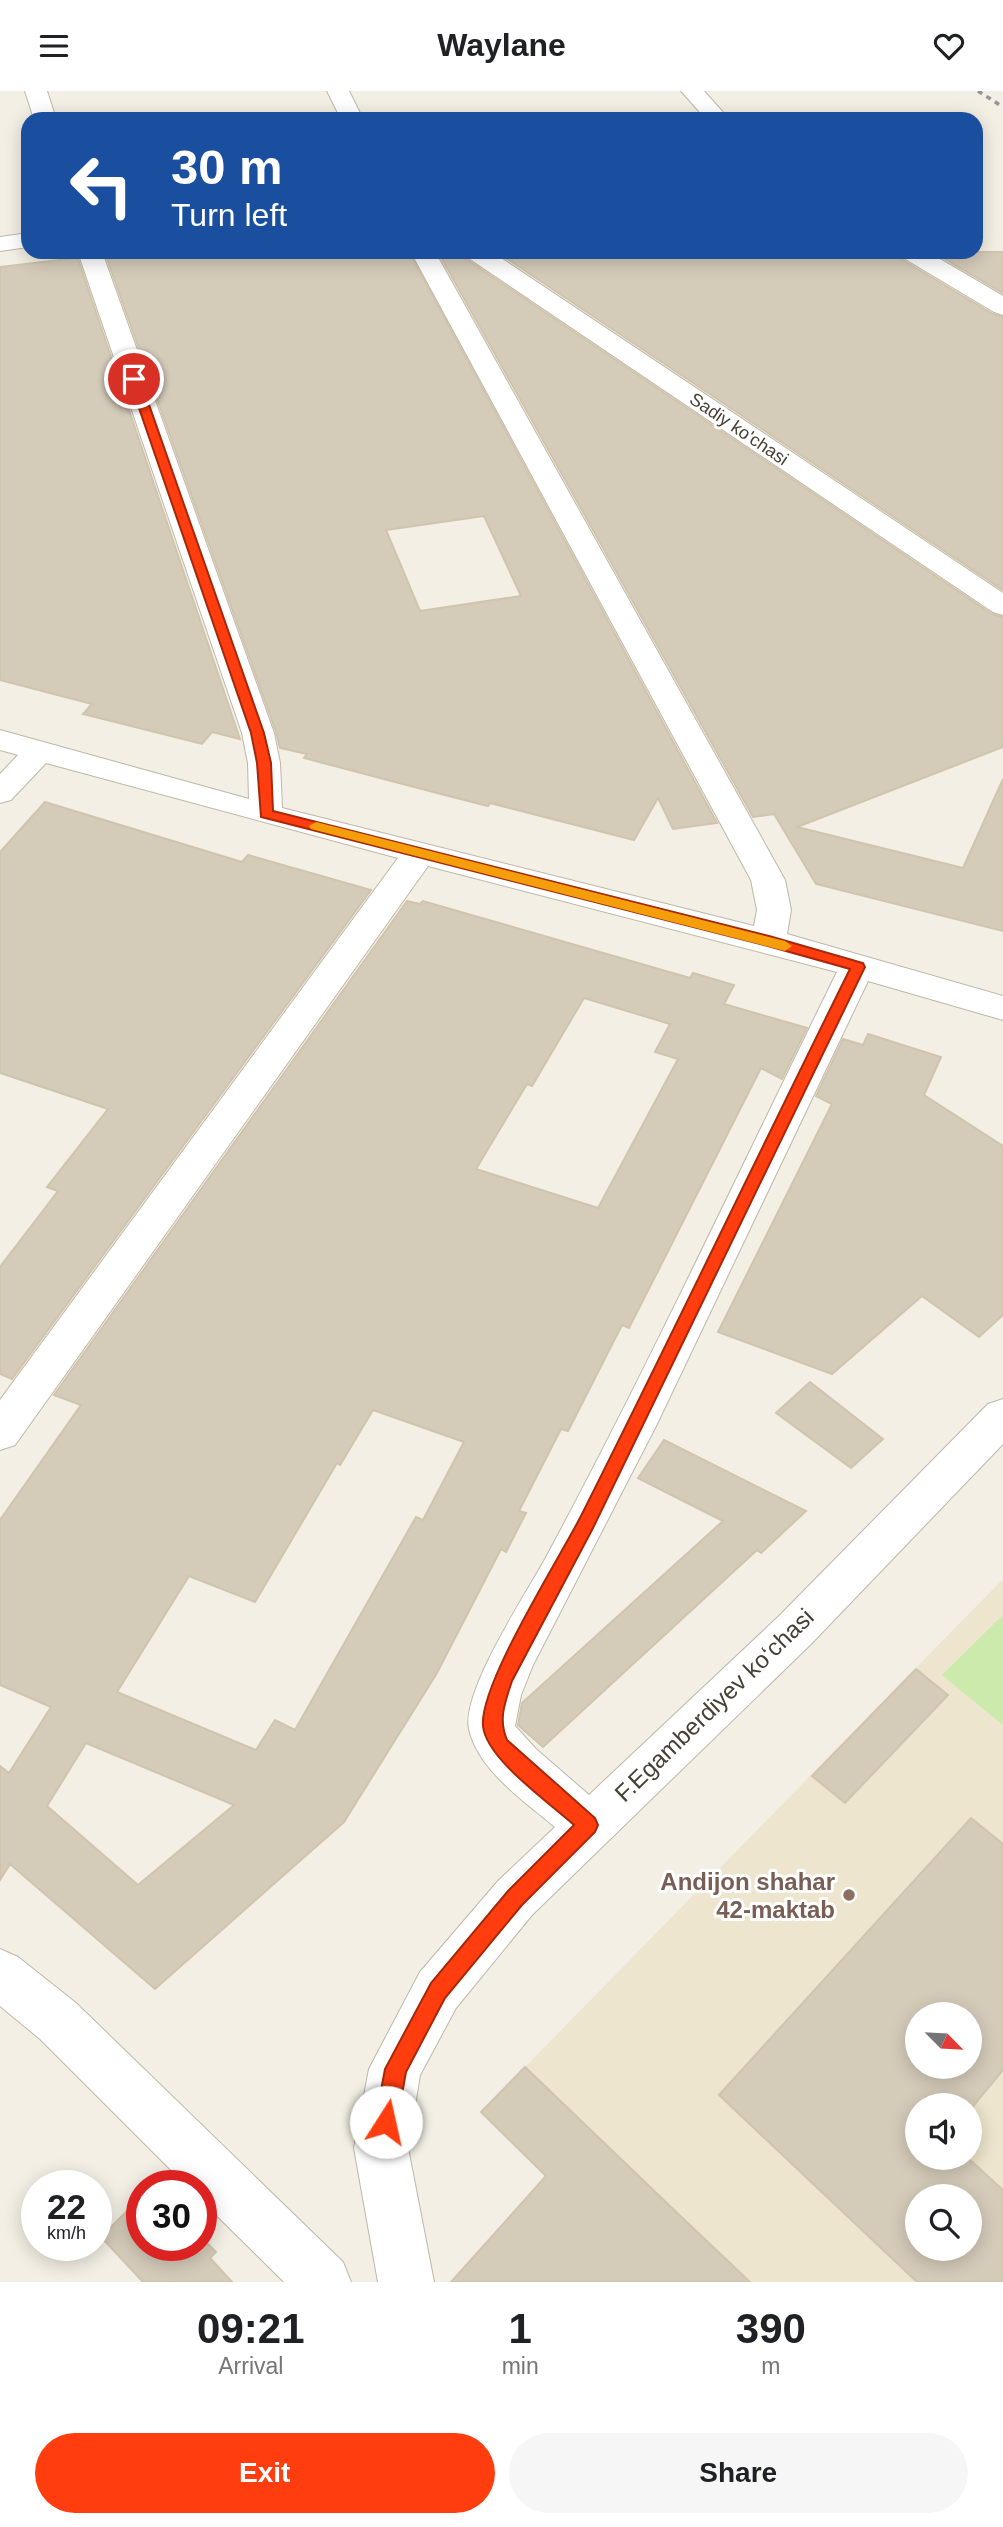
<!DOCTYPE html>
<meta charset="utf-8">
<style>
:root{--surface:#fff;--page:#f6f6f6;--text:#202124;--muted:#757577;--accent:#ff3d0f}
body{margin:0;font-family:Helvetica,sans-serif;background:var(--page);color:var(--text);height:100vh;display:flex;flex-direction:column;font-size:26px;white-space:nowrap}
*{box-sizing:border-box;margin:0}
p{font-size:23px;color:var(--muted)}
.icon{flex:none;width:38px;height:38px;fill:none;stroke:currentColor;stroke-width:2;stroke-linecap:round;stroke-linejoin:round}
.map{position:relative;height:2191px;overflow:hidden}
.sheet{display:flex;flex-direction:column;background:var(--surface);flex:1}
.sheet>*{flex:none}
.guide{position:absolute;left:21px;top:21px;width:962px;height:147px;border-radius:21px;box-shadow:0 4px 18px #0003;background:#1a4fa0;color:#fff;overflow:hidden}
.needle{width:46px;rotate:114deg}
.buttons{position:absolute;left:905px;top:1911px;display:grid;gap:14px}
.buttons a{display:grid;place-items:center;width:77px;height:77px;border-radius:50%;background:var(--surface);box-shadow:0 4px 18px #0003;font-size:35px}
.speed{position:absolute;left:21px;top:2079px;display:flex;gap:14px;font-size:35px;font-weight:700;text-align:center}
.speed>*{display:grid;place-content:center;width:91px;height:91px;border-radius:50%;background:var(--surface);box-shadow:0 4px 18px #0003;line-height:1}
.speed small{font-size:18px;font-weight:400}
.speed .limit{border:10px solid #d22;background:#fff;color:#111}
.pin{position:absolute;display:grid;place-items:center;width:60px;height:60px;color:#fff;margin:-30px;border:4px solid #fff;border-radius:50%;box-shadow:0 2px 7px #0007}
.me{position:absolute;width:77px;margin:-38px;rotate:10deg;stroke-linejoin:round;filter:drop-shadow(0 0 5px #0008)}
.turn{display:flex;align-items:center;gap:24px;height:147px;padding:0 35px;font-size:32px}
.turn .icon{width:91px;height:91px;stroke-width:2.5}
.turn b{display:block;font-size:49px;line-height:60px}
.eta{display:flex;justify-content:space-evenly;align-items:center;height:119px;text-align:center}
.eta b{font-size:42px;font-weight:700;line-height:49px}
.primary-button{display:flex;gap:14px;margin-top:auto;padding:14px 35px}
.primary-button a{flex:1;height:80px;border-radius:42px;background:var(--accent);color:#fff;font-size:28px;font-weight:700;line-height:80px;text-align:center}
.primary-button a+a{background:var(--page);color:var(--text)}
header{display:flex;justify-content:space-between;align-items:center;height:91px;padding:0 35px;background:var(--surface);font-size:32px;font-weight:700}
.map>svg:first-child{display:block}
</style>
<header><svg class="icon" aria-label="menu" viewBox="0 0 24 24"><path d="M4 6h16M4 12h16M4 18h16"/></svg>Waylane<svg class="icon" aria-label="heart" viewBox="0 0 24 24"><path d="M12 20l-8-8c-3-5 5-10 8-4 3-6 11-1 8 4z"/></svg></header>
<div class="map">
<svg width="1003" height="2191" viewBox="0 0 1003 2191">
<rect width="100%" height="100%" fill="#f3efe4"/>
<!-- education -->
<path fill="#ede5cd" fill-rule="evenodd" d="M1003,1488V2191H750L525,1976ZM917,1923H970V1976H917ZM917,2014H970V2067H917ZM917,2105H970V2158H917Z"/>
<!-- green -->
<path fill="#cbeaab" d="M1003,1524V1634L942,1584Z"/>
<!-- building -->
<g fill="#d5cbb9" stroke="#d0c4ac" stroke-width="2" fill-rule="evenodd">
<path d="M136,161H409L717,732L673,738L658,707L634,749L490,712L488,715L437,702L304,667L307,663L280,657L276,641L106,165ZM484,425L521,505L420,520L386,439Z"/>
<path d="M438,161H461L466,168L992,523L1003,526V656L797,736L963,777L1003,688V840L816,793L774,723L753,726Z"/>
<path d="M497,161H896L901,168L993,223L1003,226V499Z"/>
<path d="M933,161H1003V202Z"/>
<path d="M76,167L78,168L240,648L212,641L202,653L83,623L92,613L0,589V176Z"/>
<path d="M45,711L242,771L248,764L371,799L12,1288L0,1283V1176L58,1100L47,1096L108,1018L0,982V761Z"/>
<path d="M407,810L420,813L423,810L690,887L693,882L734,894L724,913L807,937L782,988L761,977L629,1237L622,1234L568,1340L561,1338L519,1420L526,1422L506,1461L501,1458L437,1582L344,1731L155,1898L10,1773L0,1789V1675L9,1682L51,1616L0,1594V1429L81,1314L54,1304ZM584,907L670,933L655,961L678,968L598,1117L476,1078L527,993L532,995ZM373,1319L464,1351L423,1429L416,1426L295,1639L275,1629L256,1659L117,1601L189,1485L255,1511L337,1372L340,1374ZM86,1652L234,1714L138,1794L47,1715Z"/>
<path d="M868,943L941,966L924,1004L1003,1055V1224L979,1246L922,1205L832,1283L718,1241L832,1013L816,1005L843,948L863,954Z"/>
<path d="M810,1291L883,1348L851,1377L776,1322Z"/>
<path d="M664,1349L806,1420L761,1462L757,1459L543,1656L518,1634L522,1612L723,1430L638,1387Z"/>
<path d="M916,1578L948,1604L845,1712L812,1685Z"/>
<path d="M971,1727L1003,1753V1979L970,2019V2014H917V2067H968L1003,2099V2191H917L719,2004ZM917,1923H970V1976H917ZM917,2105H970V2158H917Z"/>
<path d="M525,1976L672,2117L750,2191H451L546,2085L481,2021Z"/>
<path d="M142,2105V2154H201V2146L216,2161L210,2167L232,2191H143L101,2146Z"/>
</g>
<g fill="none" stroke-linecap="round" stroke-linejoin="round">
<!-- street casing -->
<g stroke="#bfb7a7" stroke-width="2">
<g id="street">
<path d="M25,0H47L56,28H34Z"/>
<path d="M327,0H349L363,28H341Z"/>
<path d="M681,0H704L729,28H706Z"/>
<path d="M28,142V156L0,160V146Z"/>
<path d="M78,161H102L274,642L280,672L282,717L754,835L757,819L751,789L411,161H435L785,789L791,819L787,843L1003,905V929L868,890L657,1333L533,1574L521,1604L515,1635L536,1658L589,1704L779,1525L988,1313L1003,1308V1353L811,1553L532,1824L456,1917L420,1984L408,2057L434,2191H378L354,2057L369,1978L420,1881L498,1790L555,1736C525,1711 478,1679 469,1638C461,1602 525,1504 544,1470C648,1277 740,1078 837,881L428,775L15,1354L0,1359V1309L398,767L46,672L11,709L0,712V683L18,664L0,659V639L249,708L248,672L242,642Z"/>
<path d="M464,161H492L1003,502V524L993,521L467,166Z"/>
<path d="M899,161H928L1003,205V224L994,221L902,166Z"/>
<path d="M0,1858L18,1866L76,1912L343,2171L351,2191H284L201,2109V2095H187L40,1948L0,1915Z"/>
</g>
</g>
<!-- street -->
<use href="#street" fill="#fff" fill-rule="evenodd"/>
<!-- rail -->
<path stroke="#959595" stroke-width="3.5" stroke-dasharray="5 5" stroke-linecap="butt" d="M978,0L1003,16"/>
</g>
<!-- route -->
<path fill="#ff3d0f" stroke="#a6280a" stroke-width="2" d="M134,284L140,288L264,642L271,672L273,720L769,845L863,872L865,876L593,1437L512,1590C505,1611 498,1628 507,1649L595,1727L598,1734L595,1741L522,1814L445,1907L406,1981L397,2031L394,2038L386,2041L378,2038L375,2031L385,1978L431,1892L508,1800L574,1734C550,1712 486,1668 483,1635C479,1594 559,1468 581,1425C672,1244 760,1060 850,878L768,855L261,726L257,672L251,642L129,288Z"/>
<!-- slow -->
<path fill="#f59e0b" d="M316,731L785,850L792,855L785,860L311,738L309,735Z"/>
<!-- markers -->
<circle fill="#8d6e63" stroke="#fff" stroke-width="2.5" cx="849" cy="1804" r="7"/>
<g text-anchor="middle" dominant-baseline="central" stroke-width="6" stroke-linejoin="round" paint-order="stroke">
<!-- far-street labels -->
<g font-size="18" fill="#463f34" stroke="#fff">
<text transform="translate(739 338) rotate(34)">Sadiy ko'chasi</text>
</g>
<!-- near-street labels -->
<g font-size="24" fill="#463f34" stroke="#fff">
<text transform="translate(714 1614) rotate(-44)">F.Egamberdiyev kо‘chasi</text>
</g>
<!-- near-education labels -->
<g font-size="24" font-weight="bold" fill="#785e54" stroke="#fff" text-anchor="end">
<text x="835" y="1790">Andijon shahar<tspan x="835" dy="28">42-maktab</tspan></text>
</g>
</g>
</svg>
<div class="buttons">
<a><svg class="needle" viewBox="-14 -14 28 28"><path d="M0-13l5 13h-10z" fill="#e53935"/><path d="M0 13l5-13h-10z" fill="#757577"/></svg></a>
<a><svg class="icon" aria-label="sound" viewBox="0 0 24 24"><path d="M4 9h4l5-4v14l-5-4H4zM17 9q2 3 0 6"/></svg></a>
<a><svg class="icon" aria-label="search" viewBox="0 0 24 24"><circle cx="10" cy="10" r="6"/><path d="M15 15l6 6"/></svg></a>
</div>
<div class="speed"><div>22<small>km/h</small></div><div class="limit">30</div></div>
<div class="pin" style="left:134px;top:288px;background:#d93025"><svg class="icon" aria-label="arrive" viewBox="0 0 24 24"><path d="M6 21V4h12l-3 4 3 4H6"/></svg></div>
<svg class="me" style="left:386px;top:2031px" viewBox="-20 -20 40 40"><circle r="19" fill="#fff"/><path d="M0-13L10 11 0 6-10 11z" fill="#ff3d0f"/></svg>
<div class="guide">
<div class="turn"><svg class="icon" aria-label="left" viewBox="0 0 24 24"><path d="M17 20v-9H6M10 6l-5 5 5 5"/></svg><div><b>30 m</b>Turn left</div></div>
</div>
</div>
<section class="sheet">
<div class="eta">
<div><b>09:21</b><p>Arrival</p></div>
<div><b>1</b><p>min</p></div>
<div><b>390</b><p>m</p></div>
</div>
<div class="primary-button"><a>Exit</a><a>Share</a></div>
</section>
